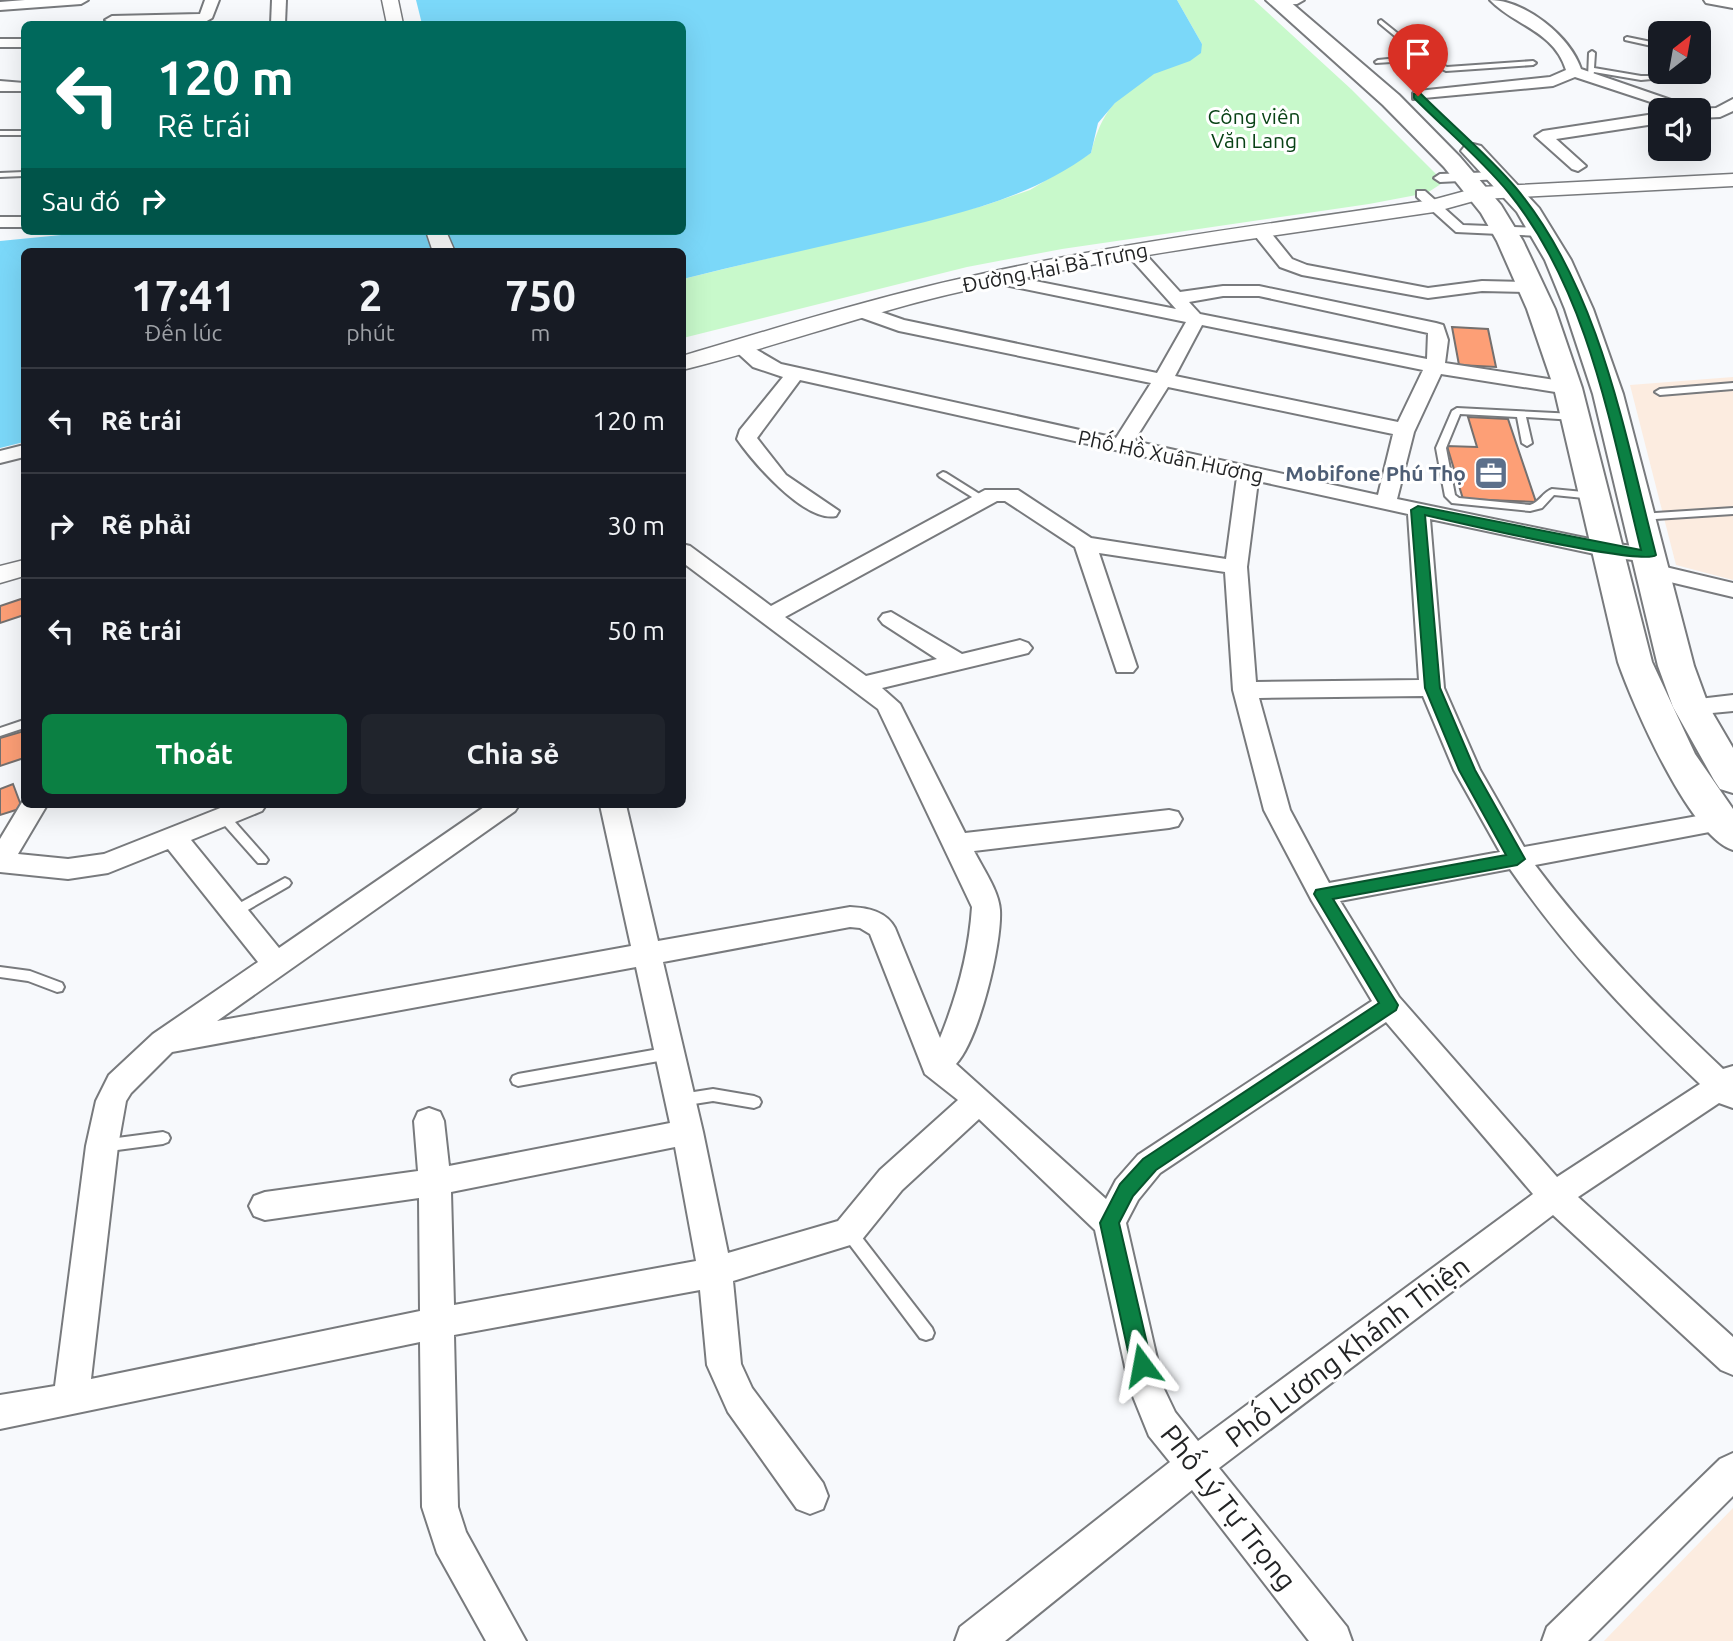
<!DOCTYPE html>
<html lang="vi">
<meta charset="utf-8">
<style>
:root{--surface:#171b24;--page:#20242c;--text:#f1f3f6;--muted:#9ea1a6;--line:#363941;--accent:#0b8043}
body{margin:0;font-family:Ubuntu,sans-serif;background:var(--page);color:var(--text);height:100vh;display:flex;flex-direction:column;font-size:26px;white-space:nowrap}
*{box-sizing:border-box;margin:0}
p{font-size:23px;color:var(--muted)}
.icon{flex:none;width:38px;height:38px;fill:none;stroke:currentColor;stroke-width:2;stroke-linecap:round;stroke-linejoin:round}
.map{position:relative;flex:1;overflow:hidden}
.details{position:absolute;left:21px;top:248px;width:665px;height:560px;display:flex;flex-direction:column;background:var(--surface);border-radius:10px;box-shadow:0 7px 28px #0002}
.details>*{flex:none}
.banner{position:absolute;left:21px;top:21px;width:665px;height:214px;border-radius:10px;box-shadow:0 7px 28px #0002;background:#00695c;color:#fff;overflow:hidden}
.needle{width:46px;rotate:31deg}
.tools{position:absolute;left:1648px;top:21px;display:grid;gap:14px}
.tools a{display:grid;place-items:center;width:63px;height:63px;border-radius:10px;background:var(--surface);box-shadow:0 7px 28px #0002;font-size:35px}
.pin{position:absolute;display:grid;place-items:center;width:60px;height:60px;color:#fff;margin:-72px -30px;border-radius:50% 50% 50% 0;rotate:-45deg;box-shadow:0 0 7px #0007}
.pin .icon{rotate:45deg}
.me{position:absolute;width:77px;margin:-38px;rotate:347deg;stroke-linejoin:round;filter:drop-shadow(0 0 5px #0008)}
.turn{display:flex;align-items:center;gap:24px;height:147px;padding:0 21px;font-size:32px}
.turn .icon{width:91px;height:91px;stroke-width:2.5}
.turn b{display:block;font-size:49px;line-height:60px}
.then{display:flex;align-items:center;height:66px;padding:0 21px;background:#0003;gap:14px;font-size:26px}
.eta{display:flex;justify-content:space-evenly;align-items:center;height:119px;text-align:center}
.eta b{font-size:42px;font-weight:700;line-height:49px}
.primary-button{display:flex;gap:14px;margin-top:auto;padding:14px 21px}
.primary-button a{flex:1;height:80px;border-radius:10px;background:var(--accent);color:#fff;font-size:28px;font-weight:700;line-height:80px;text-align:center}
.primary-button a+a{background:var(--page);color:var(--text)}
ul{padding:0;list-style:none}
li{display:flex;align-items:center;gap:21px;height:105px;padding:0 21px;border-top:2px solid var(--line)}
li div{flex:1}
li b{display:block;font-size:26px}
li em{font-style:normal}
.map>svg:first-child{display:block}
</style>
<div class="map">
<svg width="1733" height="1641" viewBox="0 0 1733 1641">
<rect width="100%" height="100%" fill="#f7f9fc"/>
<!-- education -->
<g fill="#fcece0">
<path d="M1733,377V580L1676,565L1630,385Z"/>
<path d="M1733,1508V1641H1604Z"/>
</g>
<!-- green -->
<path fill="#c8f9cb" d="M1177,0H1254L1351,89L1444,182L1427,193L1369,204L1062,249L967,267L683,338V279L983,206L1030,190L1091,153C1101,113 1116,95 1153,74C1177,61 1184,70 1202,44Z"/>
<!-- water -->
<path fill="#7bd8f9" d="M416,0H1177L1202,44L1201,53L1190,61L1154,74L1115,103L1098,123L1091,153C1025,202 945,217 866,236C805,250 744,264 683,279L682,252H24V442L0,448V241L102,231H682V24H422Z"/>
<!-- building -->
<g fill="#fd9f76" stroke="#74706f" stroke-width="2">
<path d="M1452,327L1488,329L1496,367L1459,365Z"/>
<path d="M1468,417L1508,419L1536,502L1463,499L1447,446L1477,447Z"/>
<path d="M24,598V615L0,623V606Z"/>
<path d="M24,731V758L0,766V738Z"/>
<path d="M13,784L22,808L0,815V789Z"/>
</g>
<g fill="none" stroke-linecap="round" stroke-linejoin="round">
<!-- service casing -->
<g stroke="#787a7d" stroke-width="4">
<g id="service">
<path d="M1381,20L1427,57L1447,67L1533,61L1536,63L1533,65L1446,71L1424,60L1376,63L1375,62L1378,60L1419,56L1379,23V21Z"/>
<path d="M1627,37L1661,44V48L1625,40V38Z"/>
<path d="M1592,51L1595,53L1594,68L1641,76H1649L1661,70V72H1664L1652,79L1641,80L1594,72L1592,78H1588L1589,53Z"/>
<rect x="0" y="131" width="24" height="4"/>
<path d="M24,172V176L0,177V173Z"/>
<path d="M1733,383V389L1660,395L1655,392L1660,389Z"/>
<path d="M1457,408L1575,414L1580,417L1575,420L1526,417L1532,443L1527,446L1522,443L1517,417L1460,414L1446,448L1455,495L1459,498L1530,505C1539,503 1543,492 1552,489L1594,493L1599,496L1594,499L1554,495L1542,508L1530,511L1452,503L1445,496L1436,448L1452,411Z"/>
<path d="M943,472L946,473L989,500L988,502H980L940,477L938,475Z"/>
<path d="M1733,508V514L1640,520L1635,517L1640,514Z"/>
<path d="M24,720V728L0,736V728Z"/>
<path d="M223,812L227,813L266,857L268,860L266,863H258L219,819L217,816Z"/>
<path d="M285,878L289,880L291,883L289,886L239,915H229L228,912L229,909Z"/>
<path d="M0,967L30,971L62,983L64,987L62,991L57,992L28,981L0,977Z"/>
<path d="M670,1047L675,1049L677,1053L675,1057L670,1059L518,1086L513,1084L511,1080L513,1076L518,1074Z"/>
<path d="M713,1089L754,1096L759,1098L761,1102L759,1106L754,1108L713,1101L681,1106L676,1104L674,1100L676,1096L681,1094Z"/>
<path d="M163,1132L168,1134L170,1138L168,1142L163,1144L102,1152L97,1150L95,1146L97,1142L102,1140Z"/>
<path d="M849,1225L854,1227L932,1328L934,1333L932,1338L926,1340L920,1338L844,1237L841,1232L844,1227Z"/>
</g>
</g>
<!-- pedestrian casing -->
<g stroke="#787a7d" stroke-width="4">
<g id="pedestrian">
<path d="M1497,172L1503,176L1501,179L1440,182L1434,178L1440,174Z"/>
<path d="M1417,191H1425L1463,225L1541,228L1547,232L1541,236L1456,232L1417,197Z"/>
</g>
</g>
<!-- minor casing -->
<g stroke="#787a7d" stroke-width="4">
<g id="minor">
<path d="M25,0H88L81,4L0,10V2Z"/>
<path d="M205,0H219L212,18L205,22L112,24L105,20L112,16L200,14Z"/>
<path d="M272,0H286L285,24H271Z"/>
<path d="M1272,0H1304L1297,4L1273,5Z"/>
<path d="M1490,0C1525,0 1570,36 1581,69L1697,109L1716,108L1733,99V111L1720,117L1699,118V110H1675L1575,77L1553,86L1413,99V93L1418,91L1550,77L1566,70C1554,31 1515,26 1490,0Z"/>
<path d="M1704,0H1733V8L1706,3Z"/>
<rect x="0" y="39" width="24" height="8"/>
<path d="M0,81L24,83V91H0Z"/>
<path d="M1661,113V123L1556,139L1586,166L1578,171L1572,169L1535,136L1543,131Z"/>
<rect x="0" y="217" width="24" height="10"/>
<path d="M1261,227L1267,228L1292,259L1307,265L1428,288L1482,281L1531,282L1540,287L1531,292L1482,291L1428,298L1302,275L1280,267L1252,232Z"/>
<path d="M1133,246L1139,247L1180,292L1223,286H1259L1436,323L1443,325L1448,340L1445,363L1568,382L1578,388L1568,394L1441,374L1414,432L1397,499L1609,543L1649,548L1660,555L1649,562L1609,557L1430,519L1444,688L1480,770L1524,847L1720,812L1729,814L1733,821L1729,828L1720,830L1535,865C1591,940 1655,1005 1723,1069L1733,1066V1108L1719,1103L1578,1197L1733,1337V1375L1721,1370L1553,1215L1219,1468L1347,1627L1352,1641H1309L1192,1490L1005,1641H955L960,1627L1170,1462L1149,1436L1130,1389L1095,1230L979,1119L902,1190L860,1242L733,1281L741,1364L752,1388L823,1483L828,1496L823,1509L810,1514L797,1509L728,1412L707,1365L700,1290L454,1335L458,1507L466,1532L526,1641H486L437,1553L422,1507L420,1342L0,1429V1395L55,1386L86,1146L96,1101L109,1075L153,1034L258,962L168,849L108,873L68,879L0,872V839L24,799V805H47L18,854L68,859L104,854L228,805H266L262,811L191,840L279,948L487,805H519L515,811L217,1021L631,946L600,805H626L658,941L850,907C868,908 886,911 895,928L940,1038C957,996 969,953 972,907L878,709L682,562V544L690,546L771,606L985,490H1018L1091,538L1226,559L1237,477L800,380L757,438L786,475L839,511L836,516C805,523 753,462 737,439L740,430L783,377L753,367L730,346L740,340L781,364L1116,438L1151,383L899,331L854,315L852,311L861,305L904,320L1157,373L1186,322L995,283L986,278L995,273L1176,309L1124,251ZM1223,296H1259L1428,333L1427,359L1200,314L1189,302ZM1202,325L1423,370L1398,422L1175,376ZM1168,387L1393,434L1378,495L1134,441ZM1258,481L1408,514L1419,680L1256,682L1247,567ZM997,501H1005L1075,547L1117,672H1133L1137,667L1099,553L1225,572L1233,690L1264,810L1312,901L1372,1001L1138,1155L1116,1180L1106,1199L956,1064C979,1039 1002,944 1000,910C999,891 982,867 974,851L1169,828L1178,826L1182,819L1178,812L1169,810L965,833L900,704L882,688L1028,653L1032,648L1028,643L1020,640L962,654L891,612L883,614L879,619L883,624L937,659L866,676L785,617ZM1423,696L1454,770L1500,852L1329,883L1290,810L1259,698ZM1510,869C1567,951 1628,1015 1700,1084L1557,1177L1399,997L1340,901ZM850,927L860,928L870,934L925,1074L958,1100L880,1170L838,1221L728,1253L703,1132L663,962ZM636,967L670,1123L449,1166L444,1121L440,1112L429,1108L418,1112L414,1121L418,1171L265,1192L254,1196L249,1206L254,1216L265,1220L419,1198L420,1311L91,1379L118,1146L126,1101L131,1093L172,1052ZM1386,1022L1533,1194L1198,1441L1175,1412L1164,1389L1126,1223L1138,1200L1160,1173ZM675,1147L696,1261L454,1305L451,1192Z"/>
<path d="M24,445V457L0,463V451Z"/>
<path d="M1653,564L1733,583V597L1645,576L1642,571L1645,566Z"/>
<path d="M1733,695V711L1691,715L1682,713L1679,707L1682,701Z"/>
<path d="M1733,1453V1496L1588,1641H1542L1547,1627L1720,1459Z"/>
</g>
</g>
<!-- tertiary casing -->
<g stroke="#787a7d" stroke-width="3">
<g id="tertiary">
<path d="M382,0H398L403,24H387Z"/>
<path d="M1733,174V186L1481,199L1434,212C1279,235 1122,255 968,290C872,311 779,346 682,370V356C777,328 872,298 968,277C1121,242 1277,223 1432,200L1480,187Z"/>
<path d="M426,231H446L455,252H433Z"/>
<path d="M24,560V576L0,583V566Z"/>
</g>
</g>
<!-- primary casing -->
<g stroke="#787a7d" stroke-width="4">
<g id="primary">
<path d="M1266,0H1288L1399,95L1460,157L1501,205L1523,241L1555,309L1582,388L1652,662L1695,754L1733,809V850C1690,837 1633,705 1618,662L1554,388L1527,309L1497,241L1481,213L1444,167L1383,105Z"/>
<path d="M1473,144L1481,146L1539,208L1571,260L1593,309L1623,394L1694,666L1709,707L1733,748V793L1720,789L1714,780L1673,707L1658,666L1593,394L1565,309L1545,260L1517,212L1461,151L1465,146Z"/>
</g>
</g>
<!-- service -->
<use href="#service" fill="#fff" fill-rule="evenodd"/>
<!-- pedestrian -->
<use href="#pedestrian" fill="#fff" fill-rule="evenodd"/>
<!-- minor -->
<use href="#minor" fill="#fff" fill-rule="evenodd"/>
<!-- tertiary -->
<use href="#tertiary" fill="#fff" fill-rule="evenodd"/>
<!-- primary -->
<use href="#primary" fill="#fff" fill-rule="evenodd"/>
</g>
<!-- route -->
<path fill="#0b8043" stroke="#07532c" stroke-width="2" d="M1414,94H1421C1452,125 1488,155 1516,188C1600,289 1624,432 1656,555C1643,566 1455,522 1425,515L1440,688L1475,770L1525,859L1517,865L1333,899L1398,1005L1396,1010L1156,1170L1133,1196L1119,1223L1152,1365L1149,1372L1142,1375L1134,1372L1131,1365L1100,1223L1120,1184L1143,1159L1379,1003L1314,894L1316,890L1506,855L1459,770L1425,688L1411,510L1418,506L1641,550C1611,429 1589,292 1509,193C1481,159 1445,129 1414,98Z"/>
<!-- icons -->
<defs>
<g id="office-square" transform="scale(1.75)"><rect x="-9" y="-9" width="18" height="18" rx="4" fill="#5c6f8a" stroke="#fff"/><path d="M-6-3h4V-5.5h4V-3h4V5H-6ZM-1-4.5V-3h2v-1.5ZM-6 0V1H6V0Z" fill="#fff"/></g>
</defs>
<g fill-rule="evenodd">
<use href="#office-square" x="1491" y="473"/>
</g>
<g text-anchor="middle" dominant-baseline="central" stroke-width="6" stroke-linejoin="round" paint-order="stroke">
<!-- far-park labels -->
<g font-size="21" fill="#084215" stroke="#fff">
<text x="1254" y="116">Công viên<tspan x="1254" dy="24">Văn Lang</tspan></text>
</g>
<!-- far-street labels -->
<g font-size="21" fill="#232425" stroke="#fff">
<text transform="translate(1055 267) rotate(-11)">Đường Hai Bà Trưng</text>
<text transform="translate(1171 456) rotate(12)">Phố Hồ Xuân Hương</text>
</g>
<!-- far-service labels -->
<g font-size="21" font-weight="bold" fill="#4e5e75" stroke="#fff" text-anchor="end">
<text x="1466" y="473">Mobifone Phú Thọ</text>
</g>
<!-- near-street labels -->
<g font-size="28" fill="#232425" stroke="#fff">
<text transform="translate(1347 1351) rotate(-37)">Phố Lương Khánh Thiện</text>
<text transform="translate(1229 1507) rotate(52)">Phố Lý Tự Trọng</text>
</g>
</g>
</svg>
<div class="tools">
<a><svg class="needle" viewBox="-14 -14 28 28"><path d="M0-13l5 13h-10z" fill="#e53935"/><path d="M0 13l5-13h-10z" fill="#9ea1a6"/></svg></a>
<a><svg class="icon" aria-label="sound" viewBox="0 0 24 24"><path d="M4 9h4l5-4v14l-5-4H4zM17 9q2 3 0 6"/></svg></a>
</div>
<div class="pin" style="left:1418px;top:96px;background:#d93025"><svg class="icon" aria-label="arrive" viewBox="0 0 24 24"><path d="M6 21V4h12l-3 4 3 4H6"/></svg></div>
<svg class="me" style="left:1142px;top:1365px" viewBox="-20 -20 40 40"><path d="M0-17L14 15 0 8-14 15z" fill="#0b8043" stroke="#fff" stroke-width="4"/></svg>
<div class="banner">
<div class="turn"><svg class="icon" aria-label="left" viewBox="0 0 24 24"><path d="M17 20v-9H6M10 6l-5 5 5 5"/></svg><div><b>120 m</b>Rẽ trái</div></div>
<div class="then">Sau đó<svg class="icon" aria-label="right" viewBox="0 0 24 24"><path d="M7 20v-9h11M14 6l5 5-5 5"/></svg></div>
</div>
<section class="details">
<div class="eta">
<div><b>17:41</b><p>Đến lúc</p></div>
<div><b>2</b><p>phút</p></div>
<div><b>750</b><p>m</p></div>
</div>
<ul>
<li><svg class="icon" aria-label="left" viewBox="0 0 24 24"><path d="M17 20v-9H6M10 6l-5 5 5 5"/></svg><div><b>Rẽ trái</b></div><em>120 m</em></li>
<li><svg class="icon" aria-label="right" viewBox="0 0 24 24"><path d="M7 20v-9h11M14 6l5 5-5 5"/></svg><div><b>Rẽ phải</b></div><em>30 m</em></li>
<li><svg class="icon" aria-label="left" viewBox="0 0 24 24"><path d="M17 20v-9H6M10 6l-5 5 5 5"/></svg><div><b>Rẽ trái</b></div><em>50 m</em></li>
</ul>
<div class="primary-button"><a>Thoát</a><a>Chia sẻ</a></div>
</section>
</div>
